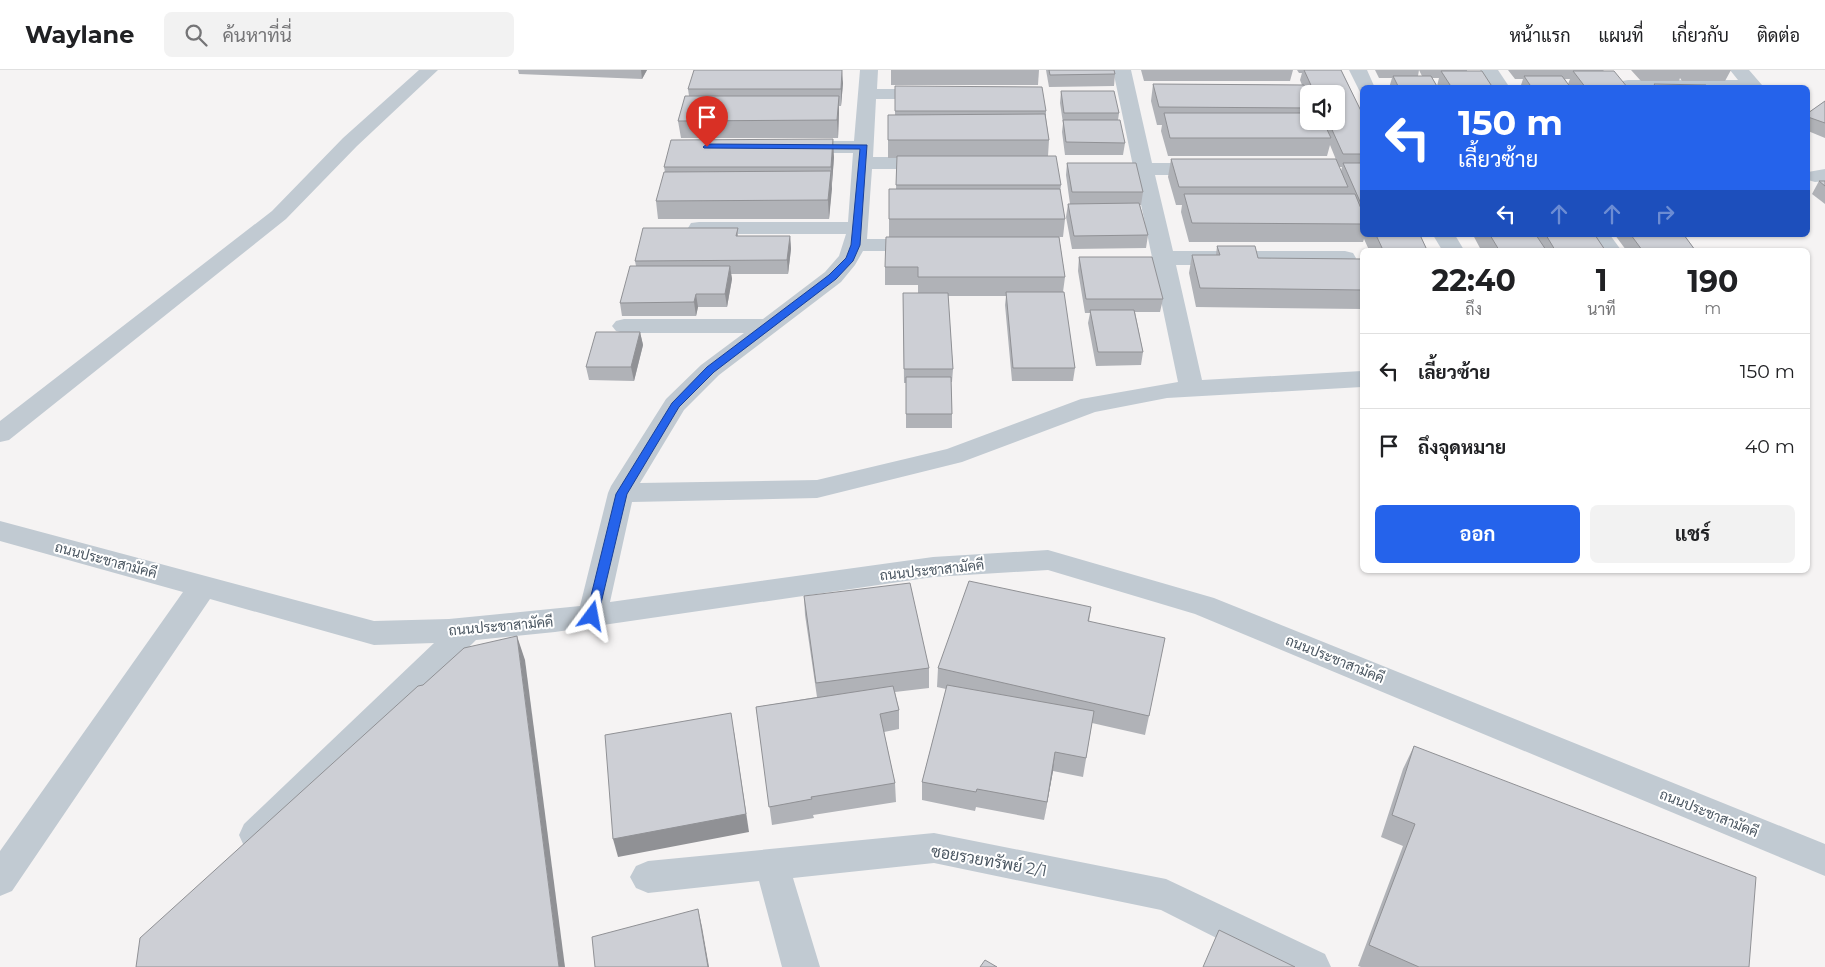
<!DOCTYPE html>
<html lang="th">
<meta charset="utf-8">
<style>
:root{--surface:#fff;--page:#f2f2f2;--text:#202124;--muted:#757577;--line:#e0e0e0;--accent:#2563eb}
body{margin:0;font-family:Montserrat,Sarabun,sans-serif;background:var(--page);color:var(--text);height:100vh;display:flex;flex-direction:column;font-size:19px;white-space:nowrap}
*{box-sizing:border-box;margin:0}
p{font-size:16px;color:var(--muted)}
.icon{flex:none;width:28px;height:28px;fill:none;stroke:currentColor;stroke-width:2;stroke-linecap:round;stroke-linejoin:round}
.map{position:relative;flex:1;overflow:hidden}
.panel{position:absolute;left:1360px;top:178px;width:450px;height:325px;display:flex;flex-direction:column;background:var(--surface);border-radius:8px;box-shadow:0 1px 4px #0004}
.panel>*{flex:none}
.top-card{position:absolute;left:1360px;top:15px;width:450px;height:152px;border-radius:8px;box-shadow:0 1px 4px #0004;background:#2563eb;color:#fff;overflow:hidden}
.tools{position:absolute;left:1300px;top:15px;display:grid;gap:10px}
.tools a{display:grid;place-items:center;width:45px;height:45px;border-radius:8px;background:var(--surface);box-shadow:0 1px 4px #0004;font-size:25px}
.pin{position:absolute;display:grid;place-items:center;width:42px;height:42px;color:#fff;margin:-51px -21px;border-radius:50% 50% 50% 0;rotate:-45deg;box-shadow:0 0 5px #0007}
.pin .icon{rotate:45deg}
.me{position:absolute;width:55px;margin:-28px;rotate:13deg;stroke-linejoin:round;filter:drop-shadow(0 0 4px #0008)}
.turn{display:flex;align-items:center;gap:18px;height:105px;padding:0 15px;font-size:22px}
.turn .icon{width:65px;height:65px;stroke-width:2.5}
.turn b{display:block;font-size:35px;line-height:42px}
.lanes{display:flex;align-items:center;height:48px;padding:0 15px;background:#0003;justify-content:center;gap:25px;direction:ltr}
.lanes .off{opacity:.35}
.eta{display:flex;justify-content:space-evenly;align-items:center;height:85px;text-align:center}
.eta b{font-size:30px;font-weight:700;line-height:35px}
.action{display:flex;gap:10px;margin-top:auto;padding:10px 15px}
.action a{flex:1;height:58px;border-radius:8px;background:var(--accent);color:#fff;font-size:20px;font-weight:700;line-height:58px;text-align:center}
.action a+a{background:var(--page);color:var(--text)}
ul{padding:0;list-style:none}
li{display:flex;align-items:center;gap:15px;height:75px;padding:0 15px;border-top:1px solid var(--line)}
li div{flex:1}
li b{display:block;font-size:19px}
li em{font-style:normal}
header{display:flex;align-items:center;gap:30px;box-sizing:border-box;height:70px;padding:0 25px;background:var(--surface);border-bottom:1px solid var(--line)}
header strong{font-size:24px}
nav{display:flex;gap:28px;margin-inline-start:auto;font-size:18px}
.search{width:350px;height:45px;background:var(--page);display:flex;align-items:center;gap:12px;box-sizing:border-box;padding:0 18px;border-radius:8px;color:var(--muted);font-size:19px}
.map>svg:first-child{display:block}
</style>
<header>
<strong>Waylane</strong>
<div class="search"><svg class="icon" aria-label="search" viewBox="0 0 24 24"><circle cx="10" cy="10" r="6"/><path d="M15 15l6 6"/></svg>ค้นหาที่นี่</div>
<nav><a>หน้าแรก</a><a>แผนที่</a><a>เกี่ยวกับ</a><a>ติดต่อ</a></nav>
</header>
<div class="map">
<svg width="1825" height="897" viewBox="0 0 1825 897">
<rect width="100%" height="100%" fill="#f5f3f3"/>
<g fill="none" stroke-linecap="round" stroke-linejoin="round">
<!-- minor -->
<g fill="#c1cad2" fill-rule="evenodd">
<path d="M419,0H438L357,76L286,149L9,370L0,372V351L272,141L343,68Z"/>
<path d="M860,0H878L877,19H931L937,20L940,24L937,28L931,29H876L873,87H935L942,89L945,93L942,97L935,99H872L867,169H923L931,170L934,175L931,180L923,181H863L855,195L841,212L719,305L684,340L640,413L817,410L947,379L1081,329L1178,312L1113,0H1131L1152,93H1208L1215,95L1218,99L1215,103L1208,105H1155L1173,181H1345L1353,183L1356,188L1353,193L1345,195H1176L1202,310L1362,301V317L1167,328L1095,342L962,392L817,428L632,432L610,532L933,487L1048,480L1214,528L1825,774V806L1195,544L1048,500L933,507L555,562L476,570L268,776L256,780L244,776L239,765L244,754L434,573L374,575L210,529L12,821L0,826V781L183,522L0,471V451L374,551L449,549L580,536L608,423L611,416L666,329L701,295L744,263H624L616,261L612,256L616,251L624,249H763L825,202L839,186L846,164H699L691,163L688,158L691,153L699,152H848L853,83H796L789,81L786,77L789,73L796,71H854Z"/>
<path d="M1349,0H1367L1375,18H1362V23L1360,22Z"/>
<path d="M1480,0H1498L1510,18H1492Z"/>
<path d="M1730,0H1749L1762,15L1760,18H1621L1619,15L1622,11L1628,10H1738Z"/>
<path d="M1825,99V111L1815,112L1808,110V102Z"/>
<path d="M1433,165H1455L1464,180H1442Z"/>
<path d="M1588,165H1610L1621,180H1599Z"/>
<path d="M934,763L1166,809L1325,884L1331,897H1274L1161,840L934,793L793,808L820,897H782L759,811L648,823L636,818L630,807L636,796L648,791Z"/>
</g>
</g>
<!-- wall -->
<g fill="#b0b2b7" fill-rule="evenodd">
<path d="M518,0H647L642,9L519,4Z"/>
<path d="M891,0H1039L1038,15H891Z"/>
<path d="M1046,0H1114L1115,4L1114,16L1049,17Z"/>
<path d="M1141,0H1293L1290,11H1144Z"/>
<path d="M1297,0H1341L1362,43V165H1420L1427,180H1369L1364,169L1363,172H1189L1181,142L1182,135H1176L1168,107L1171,89L1341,101L1342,97H1339L1330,75L1327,86H1168L1161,61L1162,55H1157L1151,31L1153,14L1302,15L1300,10L1302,3H1299ZM1309,24H1336V51H1309Z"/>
<path d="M1375,0H1467V1L1493,18H1389L1392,8H1379ZM1419,0L1422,6H1418ZM1432,8H1439L1437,16Z"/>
<path d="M1508,0H1604L1603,1L1628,18H1520L1523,9H1515ZM1565,9H1570L1568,14Z"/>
<path d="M1631,0H1731L1725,11H1682L1680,8L1679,11H1641Z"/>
<path d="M843,13L841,36H839L838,68H681L678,51L689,26L688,19Z"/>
<path d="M895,16L1046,41V48L1049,70L1048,86L1061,115L1060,122L1065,149L1063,167H1059L1065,207L1063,222L1075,298L1073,311H1012L1005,235L1006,226H948L953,299L952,312H951L952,344V358H906V313H904L903,223H918V215H885V197L889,167V149L896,119L897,88H888V70L895,45Z"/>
<path d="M1061,21L1119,43L1118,50L1125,73L1123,85H1065L1062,62L1063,53L1060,33Z"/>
<path d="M1825,31V68L1808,61V43Z"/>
<path d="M834,87L829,149H658L656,131L665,102L664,97Z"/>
<path d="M1067,93L1143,122L1141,135H1140L1148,165L1146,178L1072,179L1066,147L1068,134H1070L1066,105Z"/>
<path d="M1819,111H1825V134L1812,124Z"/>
<path d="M738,158V166H790L791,179L788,204H731L732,209L727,237H698L696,246H622L620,233L636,196L635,191Z"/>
<path d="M1473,165H1595L1605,180H1481Z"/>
<path d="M1615,165H1684L1695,180H1626Z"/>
<path d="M1217,176L1258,188L1362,189V239L1196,237L1189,203L1192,185H1216Z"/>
<path d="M1079,187L1163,229L1160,242H1135L1143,282L1141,295L1096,296L1088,253L1090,243H1085L1078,201Z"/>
<path d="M640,262L643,275L634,311L589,310L586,297Z"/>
<path d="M804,526L929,598V618L895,622L899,640V659L884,662L895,713L896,732L813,745L814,748L772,755L756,637L817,627L805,545Z"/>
<path d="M1091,537L1089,552L1149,646L1145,665L1092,653L1083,707L1053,701L1044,750L976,737L975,741L922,730V712L946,619L937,617L938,598Z"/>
<path d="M1414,676L1749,897H1361L1358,896L1403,776L1381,767L1403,699Z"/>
</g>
<!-- shaded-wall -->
<g fill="#909195">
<path d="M641,0H647L642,9Z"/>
<path d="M842,0L843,13L841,36V19Z"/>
<path d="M839,26V43L838,68L837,50Z"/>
<path d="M833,69L834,87L832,114L831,97Z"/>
<path d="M831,101L832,119L829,149L828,130Z"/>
<path d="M790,166L791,179L788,204L787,190Z"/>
<path d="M730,196L732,209L727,237L725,224Z"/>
<path d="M696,224L698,237L696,246L694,232Z"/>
<path d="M640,262L643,275L634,311L631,297Z"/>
<path d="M517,566L525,590L565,897H559Z"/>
<path d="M734,662L749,762L618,787L613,769Z"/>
<path d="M1055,682L1053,701L1044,750L1047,732Z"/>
<path d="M698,839L702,857L709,897H708Z"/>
</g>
<!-- building -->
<g fill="#cdcfd5" stroke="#909195">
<path d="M694,0H842L841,19H688Z"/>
<path d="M1049,0H1114L1115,4L1050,5Z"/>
<path d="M1304,0H1341L1362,43V84H1343L1328,51H1336V24H1315Z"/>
<path d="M1441,1H1482L1493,18H1452Z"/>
<path d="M1573,1H1614L1628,18H1586Z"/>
<path d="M1393,6H1431L1438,18H1399Z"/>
<path d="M1524,6H1562L1571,18H1532Z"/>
<path d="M1153,14L1304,15L1309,26V38L1159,37Z"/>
<path d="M1654,14L1706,15L1708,18H1657Z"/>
<path d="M895,16L1042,17L1046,41H895Z"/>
<path d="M1061,21H1114L1119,43H1064Z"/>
<path d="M685,26H839L837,50L678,51Z"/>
<path d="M1825,31V53L1808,47V43Z"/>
<path d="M1164,43H1309V51H1323L1331,68H1170Z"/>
<path d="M1045,44L1049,70H888V45Z"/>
<path d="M1063,50H1120L1125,73L1066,72Z"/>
<path d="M833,69L831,97H664L671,70Z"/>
<path d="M897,86H1056L1061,115H896Z"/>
<path d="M1171,89H1336L1348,117H1179Z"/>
<path d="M1067,93H1136L1143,122H1072Z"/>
<path d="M1343,93H1362V136Z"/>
<path d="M831,101L828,130L656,131L664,102Z"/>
<path d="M1819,111H1825V116Z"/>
<path d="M889,119H1060L1065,149H889Z"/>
<path d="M1184,124H1355L1362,141V154L1192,153Z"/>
<path d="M1139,133L1148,165L1074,166L1068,134Z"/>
<path d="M643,158H738L736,166H790L787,190L635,191Z"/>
<path d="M1376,165H1420L1427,180H1383Z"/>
<path d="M1490,165H1536L1546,180H1499Z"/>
<path d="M1546,165H1595L1605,180H1555Z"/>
<path d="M1631,165H1684L1695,180H1642Z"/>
<path d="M886,167H1059L1065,207H918V197H885Z"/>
<path d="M1217,176H1255L1258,188L1362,189V220L1200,218L1192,185H1220Z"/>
<path d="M1079,187H1152L1163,229H1086Z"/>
<path d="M630,196H730L725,224H696L694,232L620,233Z"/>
<path d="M1006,222H1064L1075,298H1013Z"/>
<path d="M903,223H948L953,299H904Z"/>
<path d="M1090,240H1134L1143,282H1098Z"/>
<path d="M596,262H640L631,297H586Z"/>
<path d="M906,307H951L952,344H906Z"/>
<path d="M969,511L1091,537L1088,551L1165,568L1149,646L938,598Z"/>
<path d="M910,513L929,598L816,613L804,526Z"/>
<path d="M517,566L559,897H136L140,868L418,616L423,615L464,578Z"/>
<path d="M947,615L1094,641L1086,688L1055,682L1047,732L977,719L976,722L922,712Z"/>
<path d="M893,616L899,640L880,644L895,713L811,727L812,729L769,737L756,637Z"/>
<path d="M731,643L746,744L613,769L605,665Z"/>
<path d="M1414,676L1756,807L1749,897H1419L1369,875L1415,754L1392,745Z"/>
<path d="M698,839L708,897H595L592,867Z"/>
<path d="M1219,860L1295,897H1203Z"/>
<path d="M985,890L997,897H980Z"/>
</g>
<!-- route -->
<path fill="#2563eb" stroke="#184099" d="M707,74L867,75L860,175L853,191L836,209L714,302L679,337L627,424L598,546L596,550H588L586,546L616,424L672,333L707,297L829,205L846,188L851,175L860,79L704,78L703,77Z"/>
<g text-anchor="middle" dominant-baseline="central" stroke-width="4" stroke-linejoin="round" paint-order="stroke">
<!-- street labels -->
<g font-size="14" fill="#4a5661" stroke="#fff">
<text transform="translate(106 490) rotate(15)">ถนนประชาสามัคคี</text>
<text transform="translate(932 500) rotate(-6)">ถนนประชาสามัคคี</text>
<text transform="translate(501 556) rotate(-5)">ถนนประชาสามัคคี</text>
<text transform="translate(1335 589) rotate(22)">ถนนประชาสามัคคี</text>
<text transform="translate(1709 743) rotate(22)">ถนนประชาสามัคคี</text>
</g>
<!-- near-street labels -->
<g font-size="16" fill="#4a5661" stroke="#fff">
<text transform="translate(989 791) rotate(10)">ซอยรวยทรัพย์ 2/1</text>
</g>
</g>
</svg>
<div class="tools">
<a><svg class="icon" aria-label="sound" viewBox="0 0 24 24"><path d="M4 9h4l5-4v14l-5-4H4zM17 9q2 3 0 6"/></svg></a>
</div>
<div class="pin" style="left:707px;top:77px;background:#d93025"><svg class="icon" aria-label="arrive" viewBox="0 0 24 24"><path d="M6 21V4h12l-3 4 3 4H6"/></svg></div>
<svg class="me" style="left:592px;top:546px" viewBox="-20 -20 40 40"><path d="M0-17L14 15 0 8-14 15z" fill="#2563eb" stroke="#fff" stroke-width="4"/></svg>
<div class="top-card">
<div class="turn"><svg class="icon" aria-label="left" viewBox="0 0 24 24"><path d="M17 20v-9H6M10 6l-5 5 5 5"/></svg><div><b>150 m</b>เลี้ยวซ้าย</div></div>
<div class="lanes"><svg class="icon" aria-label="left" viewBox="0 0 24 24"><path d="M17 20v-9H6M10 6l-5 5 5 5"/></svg><svg class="icon off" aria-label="ahead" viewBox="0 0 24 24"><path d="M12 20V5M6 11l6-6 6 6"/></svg><svg class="icon off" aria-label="ahead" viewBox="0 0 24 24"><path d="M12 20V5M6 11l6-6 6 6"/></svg><svg class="icon off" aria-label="right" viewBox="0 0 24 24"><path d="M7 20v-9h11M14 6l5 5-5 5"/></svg></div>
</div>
<section class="panel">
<div class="eta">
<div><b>22:40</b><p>ถึง</p></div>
<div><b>1</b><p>นาที</p></div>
<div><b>190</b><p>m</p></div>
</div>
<ul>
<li><svg class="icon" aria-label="left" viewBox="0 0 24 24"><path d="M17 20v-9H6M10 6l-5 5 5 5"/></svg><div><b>เลี้ยวซ้าย</b></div><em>150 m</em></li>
<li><svg class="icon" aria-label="arrive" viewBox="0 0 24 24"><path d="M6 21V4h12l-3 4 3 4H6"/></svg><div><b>ถึงจุดหมาย</b></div><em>40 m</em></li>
</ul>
<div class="action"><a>ออก</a><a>แชร์</a></div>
</section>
</div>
